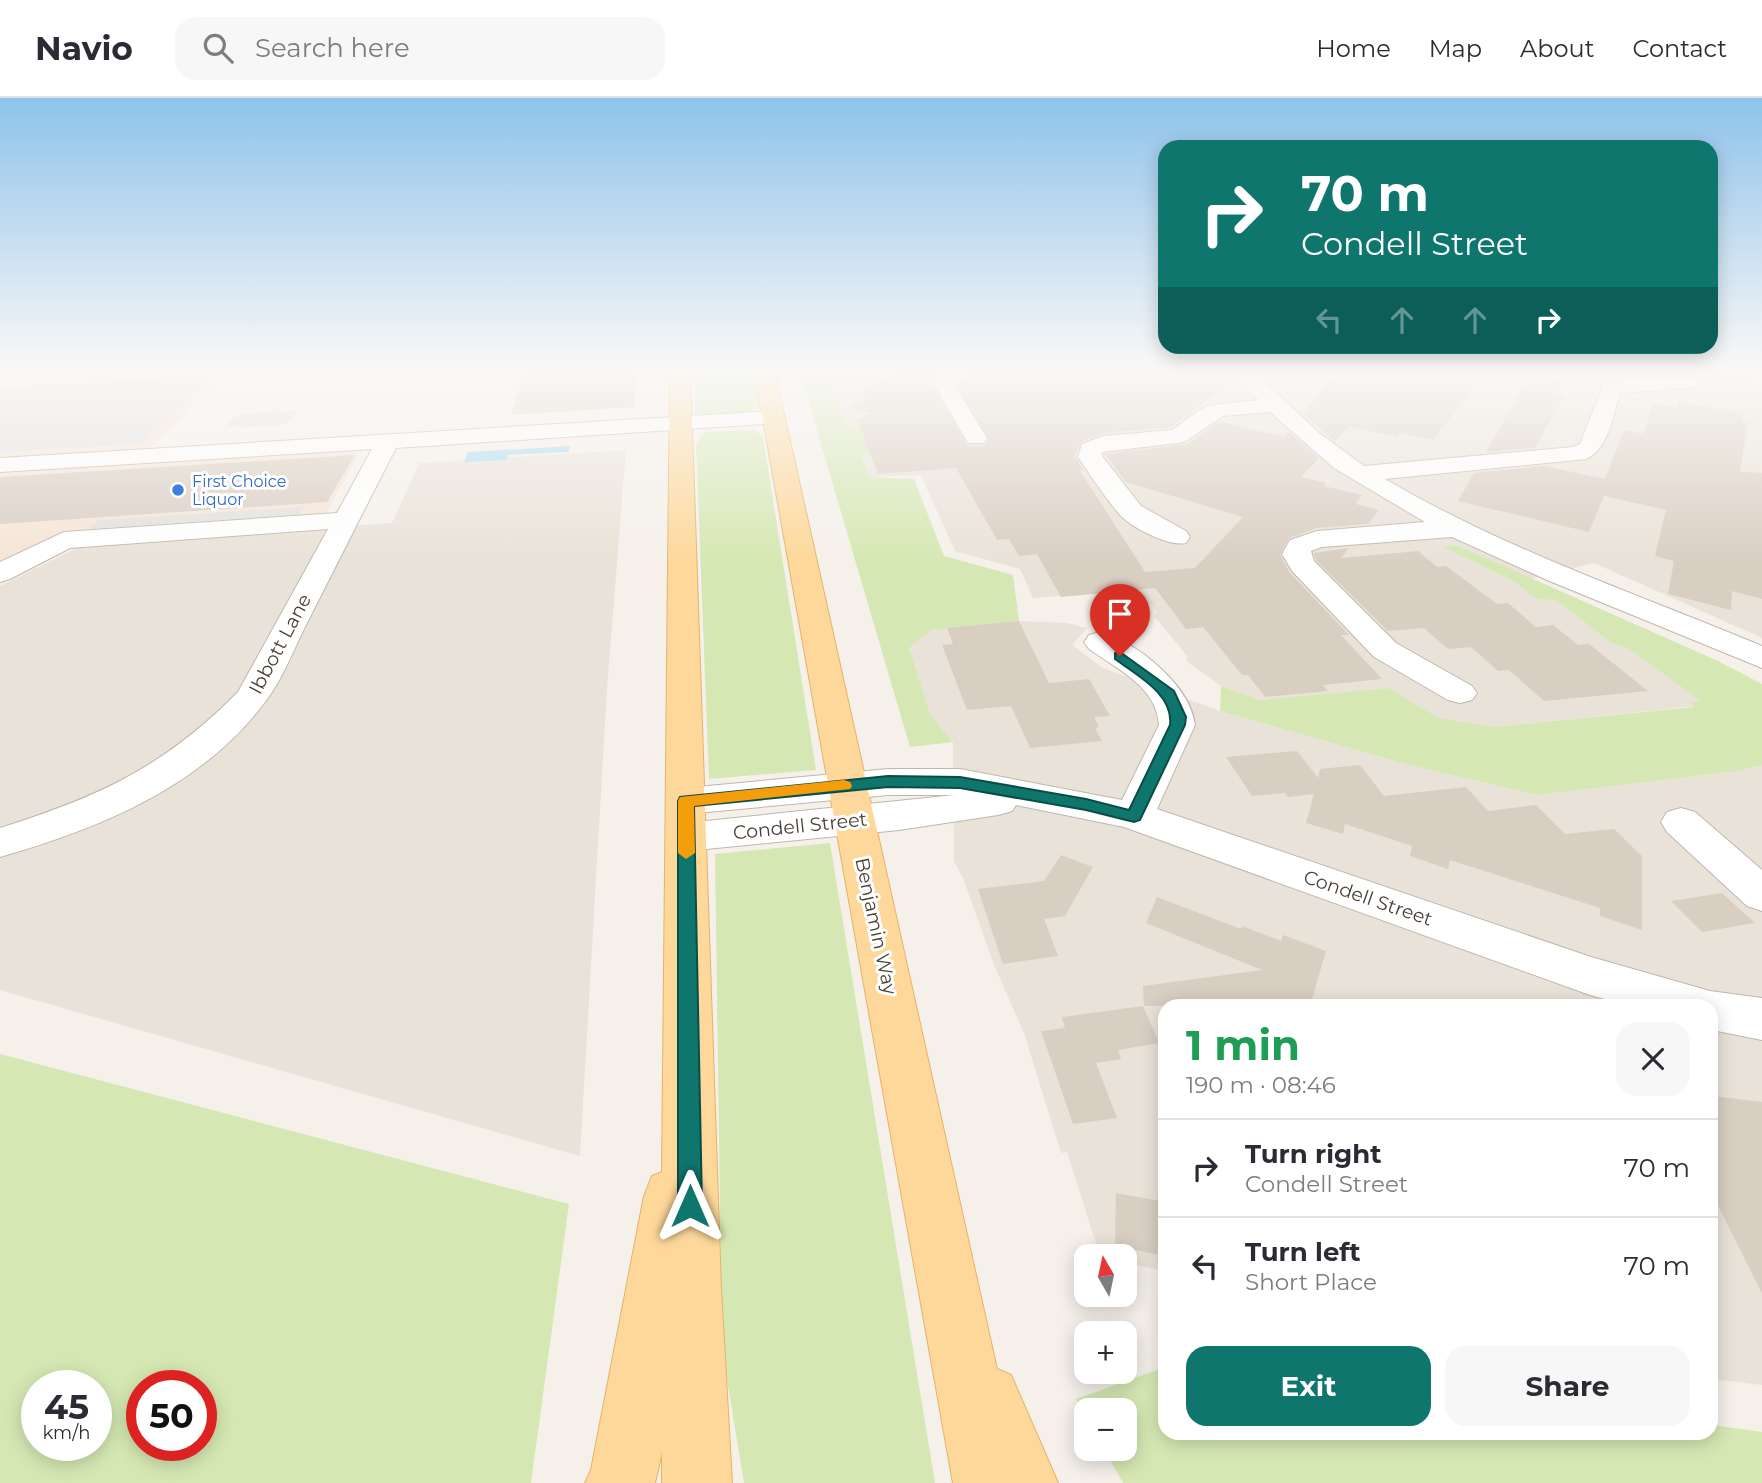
<!DOCTYPE html>
<meta charset="utf-8">
<style>
:root{--surface:#fff;--page:#f7f7f7;--text:#2b2b33;--muted:#7c7c81;--line:#e1e1e2;--accent:#0f766e}
body{margin:0;font-family:Montserrat,sans-serif;background:var(--page);color:var(--text);height:100vh;display:flex;flex-direction:column;font-size:26px;white-space:nowrap}
*{box-sizing:border-box;margin:0}
p{font-size:23px;color:var(--muted)}
.icon{flex:none;width:38px;height:38px;fill:none;stroke:currentColor;stroke-width:2;stroke-linecap:round;stroke-linejoin:round}
.map{position:relative;flex:1;overflow:hidden}
.side{position:absolute;left:1158px;top:901px;width:560px;height:441px;display:flex;flex-direction:column;background:var(--surface);border-radius:21px;box-shadow:0 4px 18px #0003}
.side>*{flex:none}
.guide{position:absolute;left:1158px;top:42px;width:560px;height:214px;border-radius:21px;box-shadow:0 4px 18px #0003;background:#0f766e;color:#fff;overflow:hidden}
.needle{width:46px;rotate:351deg}
.buttons{position:absolute;left:1074px;top:1146px;display:grid;gap:14px}
.buttons a{display:grid;place-items:center;width:63px;height:63px;border-radius:14px;background:var(--surface);box-shadow:0 4px 18px #0003;font-size:35px}
.speed{position:absolute;left:21px;top:1272px;display:flex;gap:14px;font-size:35px;font-weight:700;text-align:center}
.speed>*{display:grid;place-content:center;width:91px;height:91px;border-radius:50%;background:var(--surface);box-shadow:0 4px 18px #0003;line-height:1}
.speed small{font-size:18px;font-weight:400}
.speed .limit{border:10px solid #d22;background:#fff;color:#111}
.pin{position:absolute;display:grid;place-items:center;width:60px;height:60px;color:#fff;margin:-72px -30px;border-radius:50% 50% 50% 0;rotate:-45deg;box-shadow:0 0 7px #0007}
.pin .icon{rotate:45deg}
.me{position:absolute;width:77px;margin:-38px;rotate:0deg;stroke-linejoin:round;filter:drop-shadow(0 0 5px #0008)}
.turn{display:flex;align-items:center;gap:24px;height:147px;padding:0 28px;font-size:32px}
.turn .icon{width:91px;height:91px;stroke-width:2.5}
.turn b{display:block;font-size:49px;line-height:60px}
.lanes{display:flex;align-items:center;height:66px;padding:0 28px;background:#0003;justify-content:center;gap:35px;direction:ltr}
.lanes .off{opacity:.35}
.round{display:grid;place-items:center;flex:none;width:74px;height:74px;border-radius:21px;background:var(--page)}
.head{display:flex;align-items:center;justify-content:space-between;height:119px;padding:0 28px}
h1{font-size:42px;font-weight:700;line-height:52px;color:#1e9e55}
.action{display:flex;gap:14px;margin-top:auto;padding:14px 28px}
.action a{flex:1;height:80px;border-radius:21px;background:var(--accent);color:#fff;font-size:28px;font-weight:700;line-height:80px;text-align:center}
.action a+a{background:var(--page);color:var(--text)}
ul{padding:0;list-style:none}
li{display:flex;align-items:center;gap:21px;height:98px;padding:0 28px;border-top:2px solid var(--line)}
li div{flex:1}
li b{display:block;font-size:26px}
li em{font-style:normal}
header{display:flex;align-items:center;gap:42px;box-sizing:border-box;height:98px;padding:0 35px;background:var(--surface);border-bottom:2px solid var(--line)}
header strong{font-size:33px}
nav{display:flex;gap:38px;margin-inline-start:auto;font-size:24px}
.search{width:490px;height:63px;background:var(--page);display:flex;align-items:center;gap:18px;box-sizing:border-box;padding:0 24px;border-radius:21px;color:var(--muted);font-size:26px}
.map>svg:first-child{display:block}
</style>
<header>
<strong>Navio</strong>
<div class="search"><svg class="icon" aria-label="search" viewBox="0 0 24 24"><circle cx="10" cy="10" r="6"/><path d="M15 15l6 6"/></svg>Search here</div>
<nav><a>Home</a><a>Map</a><a>About</a><a>Contact</a></nav>
</header>
<div class="map">
<svg width="1762" height="1385" viewBox="0 0 1762 1385">
<rect width="100%" height="100%" fill="#f5f0ea"/>
<!-- residential -->
<g fill="#e9e2d8">
<path d="M825,271H1718L1762,287V540L1594,465L1531,481L1456,447L1445,450L1515,484L1537,500L1556,502L1611,545L1628,549L1702,603L1692,606L1696,608L1494,629L1439,620L1389,590L1260,602L1221,588L1189,565L1186,561L1188,559L1154,518L1157,514L1152,507L1142,501L1137,492L1033,500L1020,471L955,453L921,377L869,379L861,356L943,349L847,326Z"/>
<path d="M626,352L607,590L580,1058L0,892V488L85,446L392,425L419,365Z"/>
<path d="M1019,523L1067,525L1087,530L1072,547L1103,570L1220,613L1413,668L1537,697L1739,673L1762,667V1287L1712,1281V908H1166L1165,1173L1125,1165V1158H1100L1067,1054L1061,1055L1024,935L994,867L963,780L954,763L953,644L930,616L908,550L931,532Z"/>
</g>
<!-- commercial -->
<path fill="#f6e5d6" d="M232,271L135,366L361,353L323,420L95,437L0,485V283Z"/>
<!-- green -->
<g fill="#d5e8b3" fill-rule="evenodd">
<path d="M695,271H752L760,310L734,319L695,315Z"/>
<path d="M799,271H825L847,326L946,350L861,357L869,379L914,381L944,458L1013,477L1019,523L931,532L909,550L930,616L953,644L910,649Z"/>
<path d="M755,332L763,339L816,672L709,681L696,345L706,334Z"/>
<path d="M1456,447L1718,563L1762,586V667L1739,673L1537,697L1413,668L1220,613L1221,588L1260,602L1389,590L1439,620L1494,629L1694,609L1691,605L1701,603L1628,550L1611,545L1556,502L1537,501L1515,484L1443,449Z"/>
<path d="M830,745L935,1385H744L722,1251L715,756Z"/>
<path d="M0,956L569,1106L531,1385H0ZM37,1288H96V1348H37ZM142,1288H201V1348H142Z"/>
<path d="M1165,1269L1166,1335H1712V1327L1762,1334V1385H1123L1104,1351H1125V1312H1087V1320L1076,1301Z"/>
</g>
<!-- parking -->
<g fill="#e3e1de">
<path d="M212,278L142,346L0,354V289Z"/>
<path d="M279,312L278,314L297,313L287,326L243,330L244,328L225,329L236,317Z"/>
<path d="M304,409L299,417L88,431L97,422Z"/>
</g>
<!-- water -->
<path fill="#a7d9f0" d="M570,348L569,354L508,357L507,362L464,364L468,354Z"/>
<!-- building -->
<g fill="#d9cec2">
<path d="M525,271H636L635,309L511,317Z"/>
<path d="M905,271H944L938,276L932,288L968,348H984L989,341L957,288L977,271H1227L1235,281L1171,329L1103,335L1081,344L1075,358L1084,373L1079,371L1145,474L1195,470L1243,419L1126,384L1105,356L1187,346L1220,323L1284,339L1289,334L1319,360L1301,379L1326,385L1324,388L1362,397L1356,406L1379,412L1368,426L1317,430L1289,440L1280,457L1290,475L1349,537H1341L1382,581L1323,587L1328,593L1265,599L1248,577H1242L1203,529L1186,531L1155,490L1061,499L1037,456L1019,458L1009,441L997,442L956,370L878,376L857,322L872,315L848,309L868,298L856,295Z"/>
<path d="M1345,271H1438L1482,280L1433,342L1400,335L1397,339L1349,328L1335,343L1303,316L1324,290Z"/>
<path d="M1530,276L1565,282L1558,297L1564,298L1535,350L1486,354Z"/>
<path d="M1679,304L1743,315L1741,324L1748,325L1740,374L1762,375V501L1732,493L1731,512L1668,496L1674,463L1655,458L1666,412L1604,398L1589,434L1458,403L1474,375L1544,368L1605,381L1624,332L1643,336L1653,305L1677,310Z"/>
<path d="M355,357L327,404L0,426V379Z"/>
<path d="M1349,450L1341,460L1418,453L1437,469L1446,468L1497,506L1508,505L1536,529L1553,527L1578,547L1589,546L1648,593L1544,603L1509,572L1498,573L1471,549L1448,551L1424,530L1388,533L1316,462L1314,455Z"/>
<path d="M1019,523L1049,585L1089,581L1110,618L1094,619L1099,629L1095,630L1102,643L1030,650L1011,608L967,612L942,547L953,546L947,530Z"/>
<path d="M1297,653L1318,680L1320,671L1360,667L1384,698L1466,689L1488,713L1536,707L1565,736L1614,731L1642,758V832L1600,818V810L1450,762L1448,771L1410,758L1412,748L1345,726L1343,736L1306,725L1314,696L1288,699L1285,695L1252,698L1226,659Z"/>
<path d="M1061,757L1093,769L1065,818L1044,821L1058,858L1003,866L978,791L1044,783Z"/>
<path d="M1722,795L1755,825L1702,834L1671,803Z"/>
<path d="M1157,799L1241,831L1242,828L1281,843L1283,837L1326,853L1310,908H1144L1143,888L1262,872L1146,825Z"/>
<path d="M1143,908L1159,945L1118,952L1121,961L1096,965L1117,1020L1073,1026L1041,933L1065,930L1062,919Z"/>
<path d="M1712,998L1762,1004V1196L1712,1095Z"/>
<path d="M1116,1095L1166,1104V1158L1115,1148Z"/>
</g>
<g fill="none" stroke-linecap="round" stroke-linejoin="round">
<!-- minor casing -->
<g stroke="#c0b7ac" stroke-width="2">
<g id="minor">
<path d="M949,271H975L954,287L987,340L984,345H968L934,287L940,277Z"/>
<path d="M1229,271H1251L1319,335L1364,368L1573,349L1580,346L1604,286L1632,280H1699L1702,284L1699,288L1692,290L1620,295C1613,316 1609,351 1586,361L1385,381C1504,451 1635,495 1762,548V570L1547,482L1452,439L1322,449L1311,453L1314,463L1396,545L1472,588L1477,595L1472,602L1460,605L1448,602L1374,559L1292,473L1282,456L1290,442L1317,433L1425,424L1334,370L1270,314L1223,318L1186,343L1178,345L1102,354V358L1141,408L1186,433L1190,439L1186,445C1169,449 1133,430 1121,418C1105,400 1091,378 1078,359L1082,346L1103,338L1172,332L1201,311L1212,307L1258,302Z"/>
<path d="M773,313L781,315L784,320L781,325L396,350C366,408 337,466 307,525C294,550 283,581 265,604C202,689 98,731 0,759V730C99,699 164,669 238,594L328,431L70,450L10,481L0,484V464L64,434L337,415L372,351L0,374V360Z"/>
<path d="M1100,534C1136,543 1191,588 1195,627L1157,711L1591,859L1710,893L1762,900V942L1712,932V908H1629L1590,897L1124,729L1016,707L1012,713L998,717L899,732L686,753L672,749L666,739L672,729L686,725L955,697H888L686,716L672,712L667,703L672,694L686,690L888,671H960L1122,702L1159,627C1157,589 1117,571 1089,551L1084,544L1089,537Z"/>
<path d="M1681,710L1695,714L1762,772V813L1747,808L1667,734L1661,724L1667,714Z"/>
</g>
</g>
<!-- major casing -->
<g stroke="#e3b469" stroke-width="2">
<g id="major">
<path d="M670,271H690L721,1190L732,1385H662V1354L655,1385H585L591,1372L644,1098L652,1078L662,1074Z"/>
<path d="M754,271H774L997,1271L1011,1277L1058,1385H953Z"/>
</g>
</g>
<!-- minor -->
<use href="#minor" fill="#fff" fill-rule="evenodd"/>
<!-- major -->
<use href="#major" fill="#fdd89a" fill-rule="evenodd"/>
</g>
<!-- sky -->
<linearGradient id="sky" x2="0" y2="1"><stop stop-color="#8ec3eb"/><stop offset="0.58" stop-color="#faf8f6"/><stop offset="1" stop-color="#faf8f6" stop-opacity="0"/></linearGradient>
<rect width="1762" height="465" fill="url(#sky)"/>
<!-- route -->
<path fill="#0f766e" stroke="#0a4d48" stroke-width="2" d="M1120,554L1174,593L1186,619L1185,627L1140,722L1134,724L1086,712L960,690L888,689L694,708L702,1108L698,1116L690,1120L682,1116L678,1108V703L680,699L888,678L960,679L1086,701L1129,712L1170,627C1174,596 1136,577 1115,561V555Z"/>
<!-- slow -->
<path fill="#f59e0b" d="M844,682L850,684L852,688L850,691L694,708L695,755L686,761L678,755V703L680,699Z"/>
<!-- markers -->
<circle fill="#3f7fe0" stroke="#fff" stroke-width="2.5" cx="178" cy="392" r="7"/>
<g text-anchor="middle" dominant-baseline="central" stroke-width="6" stroke-linejoin="round" paint-order="stroke">
<!-- far-shop labels -->
<g font-size="16" fill="#366cbe" stroke="#fff" text-anchor="start">
<text x="192" y="383">First Choice<tspan x="192" dy="18">Liquor</tspan></text>
</g>
<!-- street labels -->
<g font-size="19" fill="#494138" stroke="#fff">
<text transform="translate(280 546) rotate(-62)">Ibbott Lane</text>
<text transform="translate(800 728) rotate(-6)">Condell Street</text>
<text transform="translate(1368 800) rotate(19)">Condell Street</text>
<text transform="translate(876 828) rotate(78)">Benjamin Way</text>
</g>
</g>
</svg>
<div class="buttons">
<a><svg class="needle" viewBox="-14 -14 28 28"><path d="M0-13l5 13h-10z" fill="#e53935"/><path d="M0 13l5-13h-10z" fill="#7c7c81"/></svg></a>
<a>+</a>
<a>−</a>
</div>
<div class="speed"><div>45<small>km/h</small></div><div class="limit">50</div></div>
<div class="pin" style="left:1120px;top:558px;background:#d93025"><svg class="icon" aria-label="arrive" viewBox="0 0 24 24"><path d="M6 21V4h12l-3 4 3 4H6"/></svg></div>
<svg class="me" style="left:690px;top:1108px" viewBox="-20 -20 40 40"><path d="M0-17L14 15 0 8-14 15z" fill="#0f766e" stroke="#fff" stroke-width="4"/></svg>
<div class="guide">
<div class="turn"><svg class="icon" aria-label="right" viewBox="0 0 24 24"><path d="M7 20v-9h11M14 6l5 5-5 5"/></svg><div><b>70 m</b>Condell Street</div></div>
<div class="lanes"><svg class="icon off" aria-label="left" viewBox="0 0 24 24"><path d="M17 20v-9H6M10 6l-5 5 5 5"/></svg><svg class="icon off" aria-label="ahead" viewBox="0 0 24 24"><path d="M12 20V5M6 11l6-6 6 6"/></svg><svg class="icon off" aria-label="ahead" viewBox="0 0 24 24"><path d="M12 20V5M6 11l6-6 6 6"/></svg><svg class="icon" aria-label="right" viewBox="0 0 24 24"><path d="M7 20v-9h11M14 6l5 5-5 5"/></svg></div>
</div>
<section class="side">
<div class="head"><div><h1>1 min</h1><p>190 m · 08:46</p></div><a class="round"><svg class="icon" aria-label="close" viewBox="0 0 24 24"><path d="M6 6l12 12M18 6L6 18"/></svg></a></div>
<ul>
<li><svg class="icon" aria-label="right" viewBox="0 0 24 24"><path d="M7 20v-9h11M14 6l5 5-5 5"/></svg><div><b>Turn right</b><p>Condell Street</p></div><em>70 m</em></li>
<li><svg class="icon" aria-label="left" viewBox="0 0 24 24"><path d="M17 20v-9H6M10 6l-5 5 5 5"/></svg><div><b>Turn left</b><p>Short Place</p></div><em>70 m</em></li>
</ul>
<div class="action"><a>Exit</a><a>Share</a></div>
</section>
</div>
